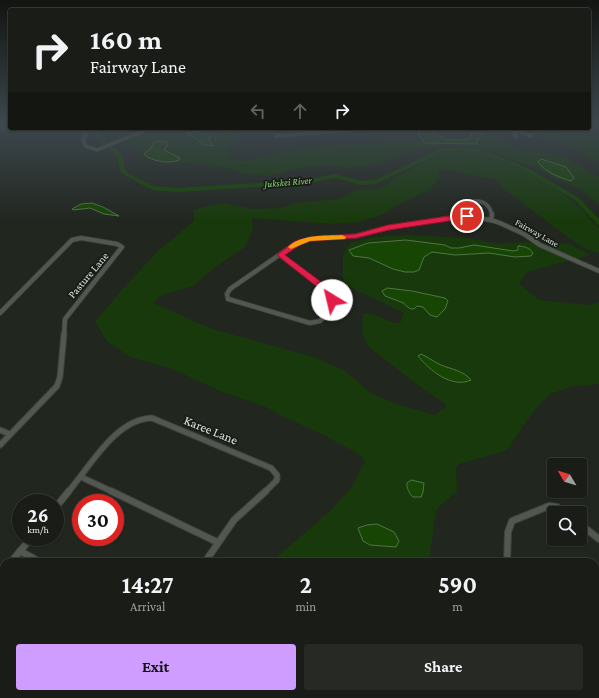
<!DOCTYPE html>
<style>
:root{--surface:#191c17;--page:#262924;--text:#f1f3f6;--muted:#9fa1a1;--line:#373a36;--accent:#cf9dff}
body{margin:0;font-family:"Crimson Pro",serif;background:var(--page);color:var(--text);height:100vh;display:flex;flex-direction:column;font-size:15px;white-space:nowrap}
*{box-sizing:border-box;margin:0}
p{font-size:13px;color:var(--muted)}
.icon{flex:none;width:22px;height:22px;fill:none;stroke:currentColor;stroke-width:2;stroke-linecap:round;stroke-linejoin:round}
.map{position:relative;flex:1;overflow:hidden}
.panel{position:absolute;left:0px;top:558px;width:599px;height:140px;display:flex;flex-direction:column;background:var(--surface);border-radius:12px 12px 0 0;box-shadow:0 1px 3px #0004,0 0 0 1px var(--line)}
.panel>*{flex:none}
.hud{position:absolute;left:8px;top:8px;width:583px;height:122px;border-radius:4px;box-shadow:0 1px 3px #0004,0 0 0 1px var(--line);background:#191c17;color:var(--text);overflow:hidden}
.needle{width:26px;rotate:308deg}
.buttons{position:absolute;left:547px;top:458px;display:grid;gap:8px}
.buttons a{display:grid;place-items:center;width:40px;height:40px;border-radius:4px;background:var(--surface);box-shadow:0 1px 3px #0004,0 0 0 1px var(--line);font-size:20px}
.speed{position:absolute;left:12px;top:494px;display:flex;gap:8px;font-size:20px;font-weight:700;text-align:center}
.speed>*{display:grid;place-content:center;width:52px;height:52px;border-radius:50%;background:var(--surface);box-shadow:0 1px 3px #0004,0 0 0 1px var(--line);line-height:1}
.speed small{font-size:10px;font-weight:400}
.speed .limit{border:6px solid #d22;background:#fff;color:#111}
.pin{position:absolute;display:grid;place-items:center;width:34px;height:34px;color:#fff;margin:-17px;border:2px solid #fff;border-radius:50%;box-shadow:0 1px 4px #0007}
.me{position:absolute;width:44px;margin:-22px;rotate:324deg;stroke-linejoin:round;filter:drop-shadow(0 0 3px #0008)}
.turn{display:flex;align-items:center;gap:14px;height:84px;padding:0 16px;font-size:18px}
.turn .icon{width:52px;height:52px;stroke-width:2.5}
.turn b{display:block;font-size:28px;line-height:34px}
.lanes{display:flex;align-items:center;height:38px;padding:0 16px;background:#0003;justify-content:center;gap:20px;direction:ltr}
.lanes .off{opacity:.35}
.eta{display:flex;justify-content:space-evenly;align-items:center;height:68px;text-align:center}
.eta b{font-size:24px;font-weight:700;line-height:28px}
.primary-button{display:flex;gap:8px;margin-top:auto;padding:8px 16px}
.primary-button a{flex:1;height:46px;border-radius:4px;background:var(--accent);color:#111;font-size:16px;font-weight:700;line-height:46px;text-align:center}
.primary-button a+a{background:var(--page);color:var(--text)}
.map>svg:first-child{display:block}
</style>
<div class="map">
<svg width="599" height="698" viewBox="0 0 599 698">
<rect width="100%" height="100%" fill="#21261f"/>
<!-- green -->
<g fill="#18390c">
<path d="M162,128H229L237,141L226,150L230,158L237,161H248L284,151L317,147L382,142H423L424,143L441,144L445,147L425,149L404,154L381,163L352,168L320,165L294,169L268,176L243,173L219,166L193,162L162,163L146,158L140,153L139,149L125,142L140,135Z"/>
<path d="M522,128H553L596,138L599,139V162C590,161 583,151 574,148C556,143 540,135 522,128Z"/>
<path d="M485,135L495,138L523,151H540L565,157L599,177V205L579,189L552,177L535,166L515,162L503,155L486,149L454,148L458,144L473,145L477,144V140Z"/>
<path d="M470,151C501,155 555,184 578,206C586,213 591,222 599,228V253L584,248L568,237L505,190L496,180L439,168L440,178L429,190L397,205L382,215L360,222L332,224L252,218L253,229L245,247L217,266L193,286L161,295L153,303L212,329L314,357L345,371L371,393L399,405L435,415L446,407L445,404L412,381L368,346L362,332L363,314C376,310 384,324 400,323L404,313L345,285L343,277V255L350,243L374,237L406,235L467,238L497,244L526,242L569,244L591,255L527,272L519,284L539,300L589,305L599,302V384L571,387L550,394L536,408L506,451L459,464L456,468L457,491L436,510L429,562H271L330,511L351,488L365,461L360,455L320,433L282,416L266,407L220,391L170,368L130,357L107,341L95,322L119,293L158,251L194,221V210L210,205L224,203L252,209L280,208L296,203L339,199L356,190L380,189L397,177L441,152Z"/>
<rect x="216" y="694" width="195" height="4"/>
</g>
<!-- water -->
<g fill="#174504" stroke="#537445">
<path d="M420,128C434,129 432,134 443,138C451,141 461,140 470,139L472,132L484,134L477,140V144H475L424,143L419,135L418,130Z"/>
<path d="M197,131H203L210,137L209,141L213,145L212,146L203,144L196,138L187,134V133Z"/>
<path d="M159,141L167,142L168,144L164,150L180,158L179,160C168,164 153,162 144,154L152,147L153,143Z"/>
<path d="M541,159L566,167L574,178L571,181C559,177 546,173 538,162Z"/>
<path d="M92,203L103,207L119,216L104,214L90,208L73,210L72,209L81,204Z"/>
<path d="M406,240L445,245L451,248H459L474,245L513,251L518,250V246C524,246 530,248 533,253L531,256L515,257L489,253L455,255L432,252L424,257L419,270L414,272H405L393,269L369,258L353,256L349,250L368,243Z"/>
<path d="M387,288L412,291L445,298L448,301L445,309L437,317L430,315L423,307L417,306L414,309C406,309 407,304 401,302C396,300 390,298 385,296L382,291Z"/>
<path d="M421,354C428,357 434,362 441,365C451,369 464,371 471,380C452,389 429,370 418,356Z"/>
<path d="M411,480L424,483L423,492L421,497H413C410,495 406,487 407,483Z"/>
<path d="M377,524L394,532L399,541L396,547L370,545L363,541L358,528L367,525Z"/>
<path d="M309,694H382L384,698H309Z"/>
</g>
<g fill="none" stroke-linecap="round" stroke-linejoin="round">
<!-- river -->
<path fill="#174504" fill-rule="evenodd" d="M94,128H98L101,137L108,144L118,151L123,157L125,170L130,174L153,186L179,188L304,180L335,174L360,181L375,180L422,158L439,148L479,149L524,166L579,198L599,219V225L597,224L575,200L520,168L478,151H442L426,160L376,184L360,185L335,178L304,184L179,192L152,190L126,176L121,172L117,157L114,152L104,146L97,138Z"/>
<!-- minor-far3 casing -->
<g stroke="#3d423c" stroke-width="4.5">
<g id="minor-far3">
<path d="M82,128L86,134L83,140L86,146L97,150L151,128"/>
<path d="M512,128L531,136"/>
<path d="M513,128L516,137"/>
<path d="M276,136L375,128"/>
<path d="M455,215L453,211C465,200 487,194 492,215"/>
</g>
</g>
<!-- minor-far2 casing -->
<g stroke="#3d423c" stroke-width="5.5">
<g id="minor-far2">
<path d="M455,214L456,217"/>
<path d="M491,220L492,214"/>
<path d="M280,255L331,294C333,304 327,315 320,321L310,323L228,299L227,294L230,289L295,244L310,239L356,236L391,227L456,217H469L491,220L500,223L524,234L540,245L599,271"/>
<path d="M0,313L72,240L81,238L117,244L122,247L65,319L64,335"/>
</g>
</g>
<!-- minor-far1 casing -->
<g stroke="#3d423c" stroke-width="7">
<g id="minor-far1">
<path d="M0,430L10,434"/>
<path d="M0,445L57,386L60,377L64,334"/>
<path d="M81,477L113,492"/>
<path d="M68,492C90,467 115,419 152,418L271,468L277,475V480L265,492"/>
</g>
</g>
<!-- minor casing -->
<g stroke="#3d423c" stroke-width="8">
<g id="minor">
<path d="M111,491L217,542"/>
<path d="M55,508L69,491"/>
<path d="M580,524L599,539"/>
<path d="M20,551L40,562"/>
<path d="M11,562L32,537"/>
<path d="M205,562L234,520L266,491"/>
<path d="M507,562L508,532L512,521L549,506L557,507L566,513"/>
<path d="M0,575L4,570"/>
<path d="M508,694L510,698"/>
<path d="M153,698L154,694"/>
</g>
</g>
<!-- minor-far3 -->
<use href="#minor-far3" stroke="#525850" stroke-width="3"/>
<!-- minor-far2 -->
<use href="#minor-far2" stroke="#525850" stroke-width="4"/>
<!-- minor-far1 -->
<use href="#minor-far1" stroke="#525850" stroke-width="5"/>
<!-- minor -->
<use href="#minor" stroke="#525850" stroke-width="6"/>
</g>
<!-- sky -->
<linearGradient id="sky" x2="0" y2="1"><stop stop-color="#121511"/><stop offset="0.56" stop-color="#3d474d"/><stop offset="1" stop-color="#3d474d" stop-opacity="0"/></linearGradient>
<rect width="599" height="221" fill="url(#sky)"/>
<!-- route -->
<path fill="#e11d48" stroke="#92132f" d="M467,214L469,215V218L389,230L356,238L311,241L300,245L285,255L332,290L336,297L335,302L332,303L327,300L326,294L277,255L295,241L310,237L356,234L388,225L456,215Z"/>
<!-- slow -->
<path fill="#f59e0b" d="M342,235L346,237L345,239L310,241L291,249L288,247C301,234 325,236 342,235Z"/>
<g text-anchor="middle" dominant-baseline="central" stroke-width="3.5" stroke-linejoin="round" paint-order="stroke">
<!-- far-street labels -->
<g font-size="9" fill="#dee2dd" stroke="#171c16">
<text transform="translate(537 233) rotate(29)">Fairway Lane</text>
</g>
<!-- far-water labels -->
<g font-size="10" font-style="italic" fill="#89d971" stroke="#171c16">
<text transform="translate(288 182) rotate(-5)">Jukskei River</text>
</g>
<!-- street labels -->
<g font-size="11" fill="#dee2dd" stroke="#171c16">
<text transform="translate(88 275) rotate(-50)">Pasture Lane</text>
</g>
<!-- near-street labels -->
<g font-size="13" fill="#dee2dd" stroke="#171c16">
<text transform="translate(211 430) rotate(22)">Karee Lane</text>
</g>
</g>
</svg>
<div class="buttons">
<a><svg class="needle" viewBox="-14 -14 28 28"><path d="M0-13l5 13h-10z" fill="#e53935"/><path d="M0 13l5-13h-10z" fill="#9fa1a1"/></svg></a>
<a><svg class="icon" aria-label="search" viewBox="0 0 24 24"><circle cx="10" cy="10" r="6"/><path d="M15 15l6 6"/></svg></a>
</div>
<div class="speed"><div>26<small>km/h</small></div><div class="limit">30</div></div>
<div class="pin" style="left:467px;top:216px;background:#d93025"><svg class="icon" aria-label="arrive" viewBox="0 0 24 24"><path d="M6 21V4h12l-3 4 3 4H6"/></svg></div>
<svg class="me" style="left:332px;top:300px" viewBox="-20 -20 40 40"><circle r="19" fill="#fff"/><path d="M0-13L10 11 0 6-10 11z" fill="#e11d48"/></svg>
<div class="hud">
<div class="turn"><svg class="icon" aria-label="right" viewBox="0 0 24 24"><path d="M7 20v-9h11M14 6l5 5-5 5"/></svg><div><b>160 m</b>Fairway Lane</div></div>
<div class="lanes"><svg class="icon off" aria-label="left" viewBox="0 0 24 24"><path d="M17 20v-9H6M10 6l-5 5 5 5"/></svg><svg class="icon off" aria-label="ahead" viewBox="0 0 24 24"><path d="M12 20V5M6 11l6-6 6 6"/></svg><svg class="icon" aria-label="right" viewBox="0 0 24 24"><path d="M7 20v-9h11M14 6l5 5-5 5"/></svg></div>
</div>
<section class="panel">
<div class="eta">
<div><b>14:27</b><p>Arrival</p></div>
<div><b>2</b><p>min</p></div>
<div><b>590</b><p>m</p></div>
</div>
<div class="primary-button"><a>Exit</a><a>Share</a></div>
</section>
</div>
